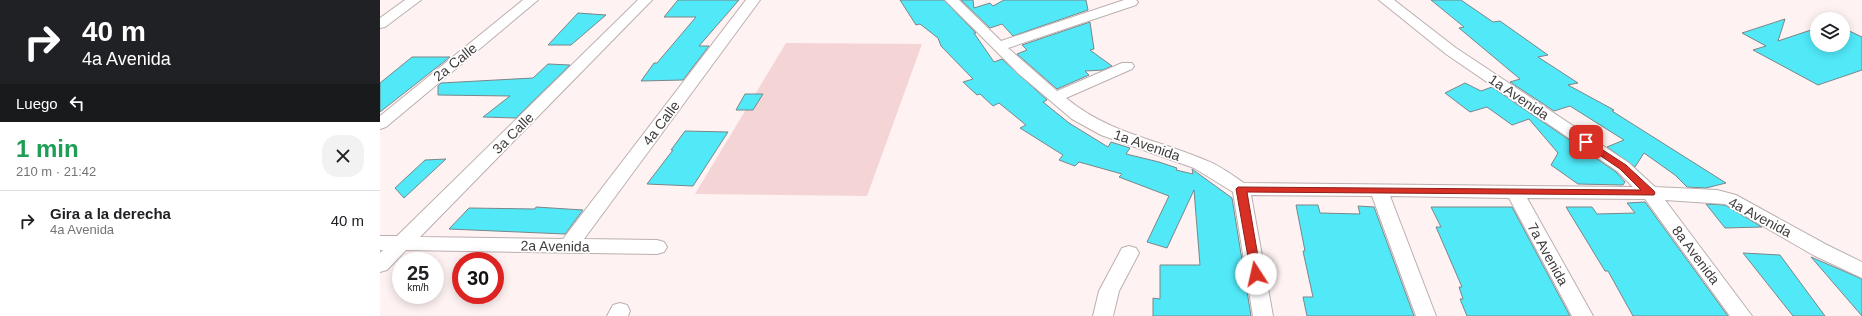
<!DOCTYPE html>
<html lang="es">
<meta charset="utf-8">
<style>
:root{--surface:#fff;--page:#f2f2f2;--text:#202124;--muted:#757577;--line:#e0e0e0}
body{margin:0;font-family:Helvetica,sans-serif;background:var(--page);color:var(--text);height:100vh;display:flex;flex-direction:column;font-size:15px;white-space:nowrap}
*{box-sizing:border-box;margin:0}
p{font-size:13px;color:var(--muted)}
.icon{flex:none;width:22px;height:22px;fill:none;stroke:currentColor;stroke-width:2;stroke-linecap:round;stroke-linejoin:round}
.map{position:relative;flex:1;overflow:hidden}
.side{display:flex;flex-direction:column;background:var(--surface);width:380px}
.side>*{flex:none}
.top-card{background:#202124;color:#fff;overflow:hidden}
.buttons{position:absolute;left:1430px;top:12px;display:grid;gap:8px}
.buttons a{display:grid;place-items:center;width:40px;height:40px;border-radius:50%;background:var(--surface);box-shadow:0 2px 10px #0003;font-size:20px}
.speed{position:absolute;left:12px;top:252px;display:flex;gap:8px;font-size:20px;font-weight:700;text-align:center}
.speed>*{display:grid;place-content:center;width:52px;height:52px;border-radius:50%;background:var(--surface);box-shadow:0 2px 10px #0003;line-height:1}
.speed small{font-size:10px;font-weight:400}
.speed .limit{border:6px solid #d22;background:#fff;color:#111}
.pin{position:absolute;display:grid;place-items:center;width:34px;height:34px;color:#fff;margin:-17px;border-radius:8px;box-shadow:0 2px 6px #0006}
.me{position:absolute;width:44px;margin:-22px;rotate:350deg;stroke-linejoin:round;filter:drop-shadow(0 0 3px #0008)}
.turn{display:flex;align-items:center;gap:14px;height:84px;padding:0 16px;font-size:18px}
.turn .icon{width:52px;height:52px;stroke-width:2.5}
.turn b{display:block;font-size:28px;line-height:34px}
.then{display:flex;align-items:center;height:38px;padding:0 16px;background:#0003;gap:8px;font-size:15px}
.round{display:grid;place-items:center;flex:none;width:42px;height:42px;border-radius:16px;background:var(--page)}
.headline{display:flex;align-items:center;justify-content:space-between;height:68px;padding:0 16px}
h1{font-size:24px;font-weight:600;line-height:30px;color:#1e9e55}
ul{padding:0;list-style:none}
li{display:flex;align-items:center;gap:12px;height:60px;padding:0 16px;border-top:1px solid var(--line)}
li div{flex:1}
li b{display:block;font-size:15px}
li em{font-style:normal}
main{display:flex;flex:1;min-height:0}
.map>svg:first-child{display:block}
</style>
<main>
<section class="side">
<div class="top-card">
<div class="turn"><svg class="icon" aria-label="right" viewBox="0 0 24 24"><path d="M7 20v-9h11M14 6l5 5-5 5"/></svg><div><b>40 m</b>4a Avenida</div></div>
<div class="then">Luego<svg class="icon" aria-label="left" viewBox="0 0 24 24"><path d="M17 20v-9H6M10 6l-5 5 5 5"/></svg></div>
</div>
<div class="headline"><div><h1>1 min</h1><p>210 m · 21:42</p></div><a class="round"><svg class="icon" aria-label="close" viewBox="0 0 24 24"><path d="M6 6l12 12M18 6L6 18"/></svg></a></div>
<ul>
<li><svg class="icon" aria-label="right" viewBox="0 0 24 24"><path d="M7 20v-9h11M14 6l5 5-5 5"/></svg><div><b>Gira a la derecha</b><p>4a Avenida</p></div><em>40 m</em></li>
</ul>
</section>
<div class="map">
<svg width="1482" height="316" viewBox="0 0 1482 316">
<rect width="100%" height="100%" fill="#fef2f2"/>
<!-- green -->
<path fill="#f5d4d5" d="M406,43L542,44L487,196L315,194Z"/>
<!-- building -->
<g fill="#51e8f8" stroke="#7b8688">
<path d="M298,0H359L319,46H329L303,80L261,81L274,63H277L316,17H284Z"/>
<path d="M520,0H564L596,33H594L614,62L622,59L667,100L663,102L689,123L728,147L731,142L750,148L746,154L779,162L797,168L796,170L813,174L812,169L852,198L871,316H773V298L780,299V265H820L814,190L787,248L767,242L789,196L739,177L742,174L699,162L695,166L679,160L683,155L640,128L646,125L619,103L613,106L600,94L597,95L583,82L593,79L561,46L558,38L540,24L536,25Z"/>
<path d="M581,0H593L594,8L610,3L613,6L624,0H706L708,10L633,36L622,24L610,28Z"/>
<path d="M1051,0H1081L1113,22L1120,21L1168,55L1158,57L1198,83L1188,85L1234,110L1232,111L1346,183L1326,188L1307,187L1295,175L1264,153L1255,167L1227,147L1244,140L1190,106L1174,111L1130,82L1140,79L1079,28L1084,27Z"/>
<path d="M198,13L226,15L191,45H168Z"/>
<path d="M1405,19L1398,41L1437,28V45H1463V28L1482,37V70L1438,85L1373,50L1386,46L1362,33Z"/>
<path d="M710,22L714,49L710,50L732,66L723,70L705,71L709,75L677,89L637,54L647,50L642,45Z"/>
<path d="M32,57H70L0,112V83Z"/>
<path d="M168,64L190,65L136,118L103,117L130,96L58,95V86L61,83L153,78Z"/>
<path d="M1085,83L1101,91L1112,87L1236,172L1245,182L1243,185L1198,184L1171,165L1178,153L1149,119L1132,125L1107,107L1090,112L1065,93Z"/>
<path d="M365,94H383L373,110H356Z"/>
<path d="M305,131L348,132L313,186L267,184L293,150H291Z"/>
<path d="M66,159L24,198L15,188L45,160Z"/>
<path d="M1265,202L1348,316H1253L1228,271H1225L1186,207H1212L1217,214L1255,213L1247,203Z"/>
<path d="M1326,204L1345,205L1382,227L1345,228Z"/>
<path d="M916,205H938L940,213L980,214L978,206L994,207L1034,316H927L923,297H933L923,251H925Z"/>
<path d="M156,207L203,210L185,234L69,229L89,208L155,209Z"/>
<path d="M1051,207H1132L1190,316H1087L1080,299H1083L1079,287H1082L1056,227H1061Z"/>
<path d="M1363,253L1400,255L1445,316H1413Z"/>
<path d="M1431,257L1482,279V316Z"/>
</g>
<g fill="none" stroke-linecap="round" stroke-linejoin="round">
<!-- street casing -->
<g stroke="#bbafaf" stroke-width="2">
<g id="street">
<path d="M25,0H41L5,27L0,28V18Z"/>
<path d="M143,0H158L6,127L0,129V116Z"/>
<path d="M258,0H272L40,237L183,239L366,0H380L204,239L277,240L284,242L287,247L284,252L277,254L26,250L7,270L0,272V253L3,250H0V236H17Z"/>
<path d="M565,0H579L621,41L744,0H756L758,2L756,5L628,48L677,91L742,63H752L754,66L752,69L686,98C728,133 776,139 825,160C839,165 852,175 864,183L1253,187L1237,171L1066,54L999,0H1014L1076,48L1249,163L1275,187L1337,190L1356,195L1447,245L1482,262V278L1433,255L1345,204L1285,200L1372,316H1350L1265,199L1147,198L1213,316H1192L1129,198L1010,196L1056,316H1036L992,196L871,195L893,316H873L853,192L814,168L721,135L692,119L639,74Z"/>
<path d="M749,246L756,248L759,253L739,291L733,316H713L719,291L742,248Z"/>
<path d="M240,303L247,305L250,311L248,316H227L233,305Z"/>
</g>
</g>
<!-- street -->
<use href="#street" fill="#fff" fill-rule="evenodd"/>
</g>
<!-- route -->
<path fill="#d93025" stroke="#8d1f18" d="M1206,139L1246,165L1274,191L1275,193L1274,195L867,192L881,274L876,278L871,274L856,189L858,187L1261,190L1240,169L1203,144L1202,142Z"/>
<g text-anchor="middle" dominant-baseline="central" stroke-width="3.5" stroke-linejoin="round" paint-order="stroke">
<!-- street labels -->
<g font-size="14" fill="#403c3c" stroke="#fff">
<text transform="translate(75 62) rotate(-39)">2a Calle</text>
<text transform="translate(1139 97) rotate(34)">1a Avenida</text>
<text transform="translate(281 123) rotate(-53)">4a Calle</text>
<text transform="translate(133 133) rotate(-45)">3a Calle</text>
<text transform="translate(767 145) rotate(19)">1a Avenida</text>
<text transform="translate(1380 217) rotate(28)">4a Avenida</text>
<text transform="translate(175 246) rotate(1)">2a Avenida</text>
<text transform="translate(1168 254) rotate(61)">7a Avenida</text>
<text transform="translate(1316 255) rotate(53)">8a Avenida</text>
</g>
</g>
</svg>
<div class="buttons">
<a><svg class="icon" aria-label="layers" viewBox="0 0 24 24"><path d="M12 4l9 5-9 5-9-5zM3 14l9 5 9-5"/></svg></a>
</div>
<div class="speed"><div>25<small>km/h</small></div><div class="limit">30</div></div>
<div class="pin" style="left:1206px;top:142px;background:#d93025"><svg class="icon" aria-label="arrive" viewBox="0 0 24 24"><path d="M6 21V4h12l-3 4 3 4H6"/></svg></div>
<svg class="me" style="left:876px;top:274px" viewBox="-20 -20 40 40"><circle r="19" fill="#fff"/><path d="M0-13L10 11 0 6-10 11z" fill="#d93025"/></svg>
</div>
</main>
